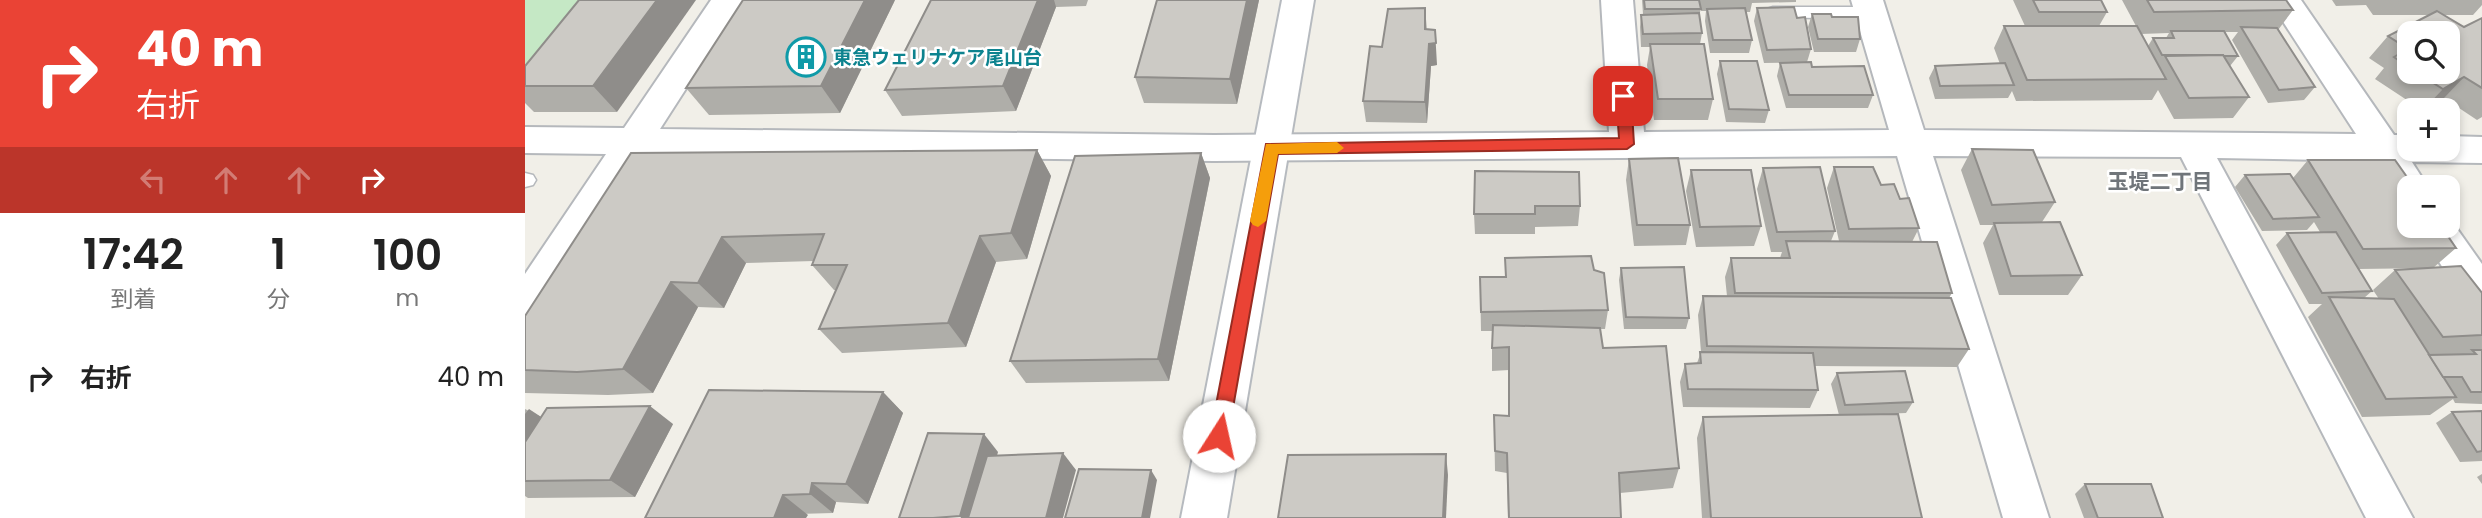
<!DOCTYPE html>
<html lang="ja">
<meta charset="utf-8">
<style>
:root{--surface:#fff;--page:#f2f2f2;--text:#222;--muted:#767676}
body{margin:0;font-family:Poppins,"Noto Sans JP",sans-serif;background:var(--page);color:var(--text);height:100vh;display:flex;flex-direction:column;font-size:26px;white-space:nowrap}
*{box-sizing:border-box;margin:0}
p{font-size:23px;color:var(--muted)}
.icon{flex:none;width:38px;height:38px;fill:none;stroke:currentColor;stroke-width:2;stroke-linecap:round;stroke-linejoin:round}
.map{position:relative;flex:1;overflow:hidden}
.side{display:flex;flex-direction:column;background:var(--surface);width:525px}
.side>*{flex:none}
.guide{background:#ea4335;color:#fff;overflow:hidden}
.tools{position:absolute;left:1872px;top:21px;display:grid;gap:14px}
.tools a{display:grid;place-items:center;width:63px;height:63px;border-radius:14px;background:var(--surface);box-shadow:0 4px 10px #0003;font-size:35px}
.pin{position:absolute;display:grid;place-items:center;width:60px;height:60px;color:#fff;margin:-30px;border-radius:14px;box-shadow:0 4px 10px #0006}
.me{position:absolute;width:77px;margin:-38px;rotate:10deg;stroke-linejoin:round;filter:drop-shadow(0 0 5px #0008)}
.turn{display:flex;align-items:center;gap:24px;height:147px;padding:0 21px;font-size:32px}
.turn .icon{width:91px;height:91px;stroke-width:2.5}
.turn b{display:block;font-size:49px;line-height:60px}
.lanes{display:flex;align-items:center;height:66px;padding:0 21px;background:#0003;justify-content:center;gap:35px;direction:ltr}
.lanes .off{opacity:.35}
.eta{display:flex;justify-content:space-evenly;align-items:center;height:119px;text-align:center}
.eta b{font-size:42px;font-weight:600;line-height:49px}
ul{padding:0;list-style:none}
li{display:flex;align-items:center;gap:21px;height:91px;padding:0 21px}
li div{flex:1}
li b{display:block;font-size:26px}
li em{font-style:normal}
main{display:flex;flex:1;min-height:0}
.map>svg:first-child{display:block}
</style>
<main>
<section class="side">
<div class="guide">
<div class="turn"><svg class="icon" aria-label="right" viewBox="0 0 24 24"><path d="M7 20v-9h11M14 6l5 5-5 5"/></svg><div><b>40 m</b>右折</div></div>
<div class="lanes"><svg class="icon off" aria-label="left" viewBox="0 0 24 24"><path d="M17 20v-9H6M10 6l-5 5 5 5"/></svg><svg class="icon off" aria-label="ahead" viewBox="0 0 24 24"><path d="M12 20V5M6 11l6-6 6 6"/></svg><svg class="icon off" aria-label="ahead" viewBox="0 0 24 24"><path d="M12 20V5M6 11l6-6 6 6"/></svg><svg class="icon" aria-label="right" viewBox="0 0 24 24"><path d="M7 20v-9h11M14 6l5 5-5 5"/></svg></div>
</div>
<div class="eta">
<div><b>17:42</b><p>到着</p></div>
<div><b>1</b><p>分</p></div>
<div><b>100</b><p>m</p></div>
</div>
<ul>
<li><svg class="icon" aria-label="right" viewBox="0 0 24 24"><path d="M7 20v-9h11M14 6l5 5-5 5"/></svg><div><b>右折</b></div><em>40 m</em></li>
</ul>
</section>
<div class="map">
<svg width="1957" height="518" viewBox="0 0 1957 518">
<rect width="100%" height="100%" fill="#f1efe8"/>
<!-- green -->
<path fill="#c5e8c5" d="M0,0H73L0,92Z"/>
<g fill="none" stroke-linecap="round" stroke-linejoin="round">
<!-- lane casing -->
<g stroke="#b5b8bc" stroke-width="3">
<g id="lane">
<path d="M1248,7H1346L1355,13L1346,19L1242,17L1239,13L1242,9Z"/>
<path d="M0,173L8,175L11,180L8,185L0,187Z"/>
</g>
</g>
<!-- street casing -->
<g stroke="#b5b8bc" stroke-width="4">
<g id="street">
<path d="M186,0H218L135,129L689,135L1084,132L1076,0H1108L1119,132L1364,130L1326,0H1358L1399,130L1831,134L1744,0H1776L1869,135H1885V149H1923V136L1957,137V163L1887,162L1903,187H1885V201L1872,197L1849,161L1692,158L1888,518H1841L1656,157L1408,156L1524,518H1478L1372,156L689,161L119,154L14,318L0,322V274L81,154L0,153V127L99,128Z"/>
<path d="M1923,216L1957,264V312L1943,307L1891,226H1923Z"/>
</g>
</g>
<!-- secondary casing -->
<g stroke="#b6babf" stroke-width="4">
<path id="secondary" d="M757,0H789L702,518H656Z"/>
</g>
<!-- lane -->
<use href="#lane" fill="#fff" fill-rule="evenodd"/>
<!-- street -->
<use href="#street" fill="#fff" fill-rule="evenodd"/>
<!-- secondary -->
<use href="#secondary" fill="#fff" fill-rule="evenodd"/>
</g>
<!-- wall -->
<g fill="#afaea9" fill-rule="evenodd">
<path d="M54,0L92,112H9L0,103V66Z"/>
<path d="M370,0L315,113L184,115L161,88Z"/>
<path d="M406,0H563L561,6L531,7L491,111L377,116L360,90Z"/>
<path d="M632,0H734L712,104L619,103L610,77Z"/>
<path d="M1117,0H1174L1176,9L1174,15L1177,33L1175,44L1188,99L1183,120H1129L1122,65L1125,47H1116L1115,27L1116,15L1118,14Z"/>
<path d="M1174,0H1271V2L1227,3L1225,12H1221L1227,40L1224,53H1185L1180,21L1181,11H1176Z"/>
<path d="M1488,0H1576L1582,12L1574,26H1611L1597,0H1761L1768,10L1753,30L1790,87L1779,100L1743,103L1707,40L1713,32H1700L1713,56L1705,66L1724,97L1708,118L1649,119L1633,90L1627,100L1491,101L1487,91L1483,98L1410,99L1404,78L1410,66L1475,64L1469,48L1479,26H1500ZM1644,33L1641,38H1628L1623,46L1616,34Z"/>
<path d="M1807,0H1957V5L1948,15H1919L1939,27L1957,18V117L1952,120L1919,98L1897,110L1850,79L1859,68L1844,58L1863,36L1904,15H1848L1841,5L1811,6ZM1885,33L1923,72H1885Z"/>
<path d="M900,8L902,30L912,65L906,66L902,123L841,122L838,101L857,47Z"/>
<path d="M1232,8L1272,18L1286,49L1282,62L1239,63L1229,21Z"/>
<path d="M1287,14L1307,17L1335,39L1331,52H1289L1283,27Z"/>
<path d="M1195,61L1244,110L1240,123L1201,122L1192,74Z"/>
<path d="M1255,63L1287,67L1348,95L1343,108H1261L1252,76Z"/>
<path d="M1447,149L1530,202L1517,222L1557,275L1543,295H1474L1458,243L1468,225H1455L1436,170Z"/>
<path d="M512,150L526,176L502,259L471,262L441,347L317,353L294,329L311,290H309L287,265L289,261L221,263L199,308L173,307L128,393L83,395L0,393V316L106,153Z"/>
<path d="M676,153L685,178L644,381L501,383L485,361Z"/>
<path d="M1104,159L1165,225L1161,245L1109,246L1101,180Z"/>
<path d="M1783,160L1931,248L1908,268L1833,269L1847,291L1839,298L1854,299L1848,290L1870,270L1957,293V404L1930,403L1928,399L1905,415L1837,417L1783,317L1797,304H1784L1751,245L1762,233L1795,232L1789,222L1782,230L1737,231L1710,187L1720,175L1768,178Z"/>
<path d="M1309,167L1356,185L1375,199L1394,228L1387,242L1427,293L1424,298L1444,349L1432,367L1290,366L1293,390L1285,408L1158,407L1155,382L1160,364L1172,363L1176,352L1173,315L1178,296H1202L1200,277L1206,258H1255L1257,252H1246L1232,189L1238,168L1310,231L1306,241H1314L1302,188Z"/>
<path d="M1166,170L1236,226L1229,246L1171,247L1161,191Z"/>
<path d="M950,171L1055,206L1053,226L1010,227V234H950L949,214Z"/>
<path d="M980,258L1069,270L1083,310L1080,329H1075L1078,348L1154,468L1148,488L1095,493L1096,518H983L982,473L970,471L969,415L984,416V370L967,371V331H956L955,277H980Z"/>
<path d="M1096,268L1164,318L1161,329H1099L1094,280Z"/>
<path d="M1312,373L1388,402L1381,413L1334,415L1397,518H1177L1172,438L1178,417L1314,415L1306,384Z"/>
<path d="M358,392L378,413L343,504L311,502L308,513L120,518Z"/>
<path d="M0,409L16,417L148,424L110,497L3,498L0,496Z"/>
<path d="M1957,411V461L1935,462L1911,423L1927,412Z"/>
<path d="M1957,474V484L1952,477Z"/>
<path d="M1560,484L1638,518H1559L1550,494Z"/>
</g>
<!-- shaded-wall -->
<g fill="#8f8d8a">
<path d="M132,0H171L92,112L68,86Z"/>
<path d="M340,0H370L315,113L296,86Z"/>
<path d="M513,0H529L531,7L491,111L478,86Z"/>
<path d="M722,0H734L712,104L705,79Z"/>
<path d="M910,30L912,65L906,66L902,123L900,102L904,44Z"/>
<path d="M1939,77L1919,98L1898,110L1918,89Z"/>
<path d="M512,150L526,176L502,259L486,233Z"/>
<path d="M676,153L685,178L644,381L633,359Z"/>
<path d="M455,236L471,262L441,347L423,323Z"/>
<path d="M197,237L221,263L199,308L173,283Z"/>
<path d="M146,282L173,307L128,393L98,369Z"/>
<path d="M358,392L378,413L343,504L321,484Z"/>
<path d="M125,406L148,424L110,497L85,480Z"/>
<path d="M4,409L30,426L0,479V414Z"/>
<path d="M459,434L473,452L455,518H436L435,516Z"/>
<path d="M538,453L551,470L538,518H521Z"/>
<path d="M921,454L923,475L921,518H918Z"/>
<path d="M626,470L632,480L625,518H617Z"/>
<path d="M287,483L311,502L308,513L285,494Z"/>
<path d="M258,495L283,515L281,518H249Z"/>
</g>
<!-- building -->
<g fill="#cccac5" stroke="#8f8d8a" stroke-width="2">
<path d="M54,0H132L68,86H0V66Z"/>
<path d="M218,0H340L296,86L161,88Z"/>
<path d="M406,0H513L478,86L360,90Z"/>
<path d="M632,0H722L705,79L610,77Z"/>
<path d="M1119,0H1174L1176,9H1120Z"/>
<path d="M1508,0H1576L1582,12H1514Z"/>
<path d="M1622,0H1761L1768,10L1629,12Z"/>
<path d="M1269,7L1272,18L1280,17L1286,49L1242,50L1232,8Z"/>
<path d="M900,8V29L910,30L911,43L904,44L900,102L838,101L845,46L857,47L863,9Z"/>
<path d="M1220,8L1227,40H1188L1182,9Z"/>
<path d="M1912,11L1939,27L1957,18V88L1939,77L1918,89L1891,72H1923V33H1885V68L1869,57L1883,49L1863,36Z"/>
<path d="M1174,13L1177,33L1118,34L1116,15Z"/>
<path d="M1287,14H1306L1307,17H1333L1335,39H1293Z"/>
<path d="M1479,26H1612L1641,79L1502,80Z"/>
<path d="M1716,27L1752,28L1790,87L1754,90Z"/>
<path d="M1646,31H1699L1713,56H1699L1698,55H1637L1628,38H1649Z"/>
<path d="M1125,44H1179L1188,99H1133Z"/>
<path d="M1698,55L1724,97L1664,98L1640,56Z"/>
<path d="M1195,61H1232L1244,110L1204,109Z"/>
<path d="M1286,62L1287,67L1339,66L1348,95H1264L1255,63Z"/>
<path d="M1480,63L1489,85L1415,86L1410,66Z"/>
<path d="M1447,149L1508,150L1530,202L1467,205Z"/>
<path d="M512,150L486,233L455,236L423,323L294,329L322,265H287L299,234L197,237L173,283L146,282L98,369L52,372L0,370V316L106,153Z"/>
<path d="M676,153L633,359L485,361L550,156Z"/>
<path d="M1153,158L1165,225H1112L1104,159Z"/>
<path d="M1783,160H1870L1889,187H1885V226H1916L1931,248L1838,249Z"/>
<path d="M1295,167L1310,231L1252,232L1238,168Z"/>
<path d="M1309,167H1348L1356,185L1369,184L1375,199L1384,198L1394,228L1324,229Z"/>
<path d="M1166,170H1226L1236,226L1175,227Z"/>
<path d="M950,171L1054,172L1055,206H1010V214H949Z"/>
<path d="M1765,174L1794,217L1748,219L1720,175Z"/>
<path d="M1535,222L1557,275L1486,276L1469,223Z"/>
<path d="M1811,232L1847,291L1797,293L1762,233Z"/>
<path d="M1261,241L1412,242L1427,293H1210L1206,258H1265Z"/>
<path d="M1066,256L1069,270L1079,273L1083,310L956,312L955,277H981L980,258Z"/>
<path d="M1936,266L1957,293V335L1918,337L1870,270Z"/>
<path d="M1159,267L1164,318L1101,317L1096,268Z"/>
<path d="M1178,296L1426,298L1444,349L1182,346Z"/>
<path d="M1804,297L1869,299L1931,397L1861,399Z"/>
<path d="M968,325L1075,328L1078,348L1141,346L1154,468L1094,473L1096,518H984L982,453L970,451L969,415L984,416V347L967,348Z"/>
<path d="M1947,350H1957V392H1946L1937,377H1918L1904,355L1951,354Z"/>
<path d="M1175,352L1288,353L1293,390L1163,389L1160,364L1176,363Z"/>
<path d="M1380,371L1388,402L1320,405L1312,373Z"/>
<path d="M184,390L358,392L321,484L287,483L285,494L258,495L249,518H120Z"/>
<path d="M125,406L85,480L0,481V442L22,408Z"/>
<path d="M1957,411V451L1952,452L1927,412Z"/>
<path d="M1373,414L1397,518H1186L1178,417Z"/>
<path d="M403,433L459,434L435,516L408,518H374Z"/>
<path d="M538,453L521,518H443L462,456Z"/>
<path d="M921,454L918,518H753L763,455Z"/>
<path d="M554,469L626,470L617,518H540Z"/>
<path d="M1560,484H1626L1638,518H1573Z"/>
</g>
<!-- route -->
<path fill="#ea4335" stroke="#982c22" stroke-width="2" d="M1098,91L1106,96L1109,144L1102,149L753,154L703,436L700,442L694,444L688,442L685,436L741,144L1094,138L1091,96Z"/>
<!-- slow -->
<path fill="#f59e0b" d="M812,142L819,148L812,153L753,154L741,221L733,227L728,225L725,221L741,144Z"/>
<!-- icons -->
<defs>
<g id="building-ring" transform="scale(2.0125)"><circle r="9.5" fill="#fff" stroke="#0f9aa8" stroke-width="1.5"/><path d="M-4-6H4V6H1V3H-1V6H-4ZM-2.5-4.3h1.7v1.8h-1.7ZM.8-4.3h1.7v1.8H.8ZM-2.5-1h1.7V.8h-1.7ZM.8-1h1.7V.8H.8Z" fill="#0f9aa8"/></g>
</defs>
<g fill-rule="evenodd">
<use href="#building-ring" x="281" y="57"/>
</g>
<g text-anchor="middle" dominant-baseline="central" stroke-width="5" stroke-linejoin="round" paint-order="stroke">
<!-- culture labels -->
<g font-size="19" font-weight="bold" fill="#0d838f" stroke="#fff" text-anchor="start">
<text x="308" y="57">東急ウェリナケア尾山台</text>
</g>
<!-- neighbourhood labels -->
<g font-size="21" font-weight="bold" fill="#70757a" stroke="#fff">
<text x="1635" y="181">玉堤二丁目</text>
</g>
</g>
</svg>
<div class="tools">
<a><svg class="icon" aria-label="search" viewBox="0 0 24 24"><circle cx="10" cy="10" r="6"/><path d="M15 15l6 6"/></svg></a>
<a>+</a>
<a>−</a>
</div>
<div class="pin" style="left:1098px;top:96px;background:#d93025"><svg class="icon" aria-label="arrive" viewBox="0 0 24 24"><path d="M6 21V4h12l-3 4 3 4H6"/></svg></div>
<svg class="me" style="left:694px;top:436px" viewBox="-20 -20 40 40"><circle r="19" fill="#fff"/><path d="M0-13L10 11 0 6-10 11z" fill="#ea4335"/></svg>
</div>
</main>
